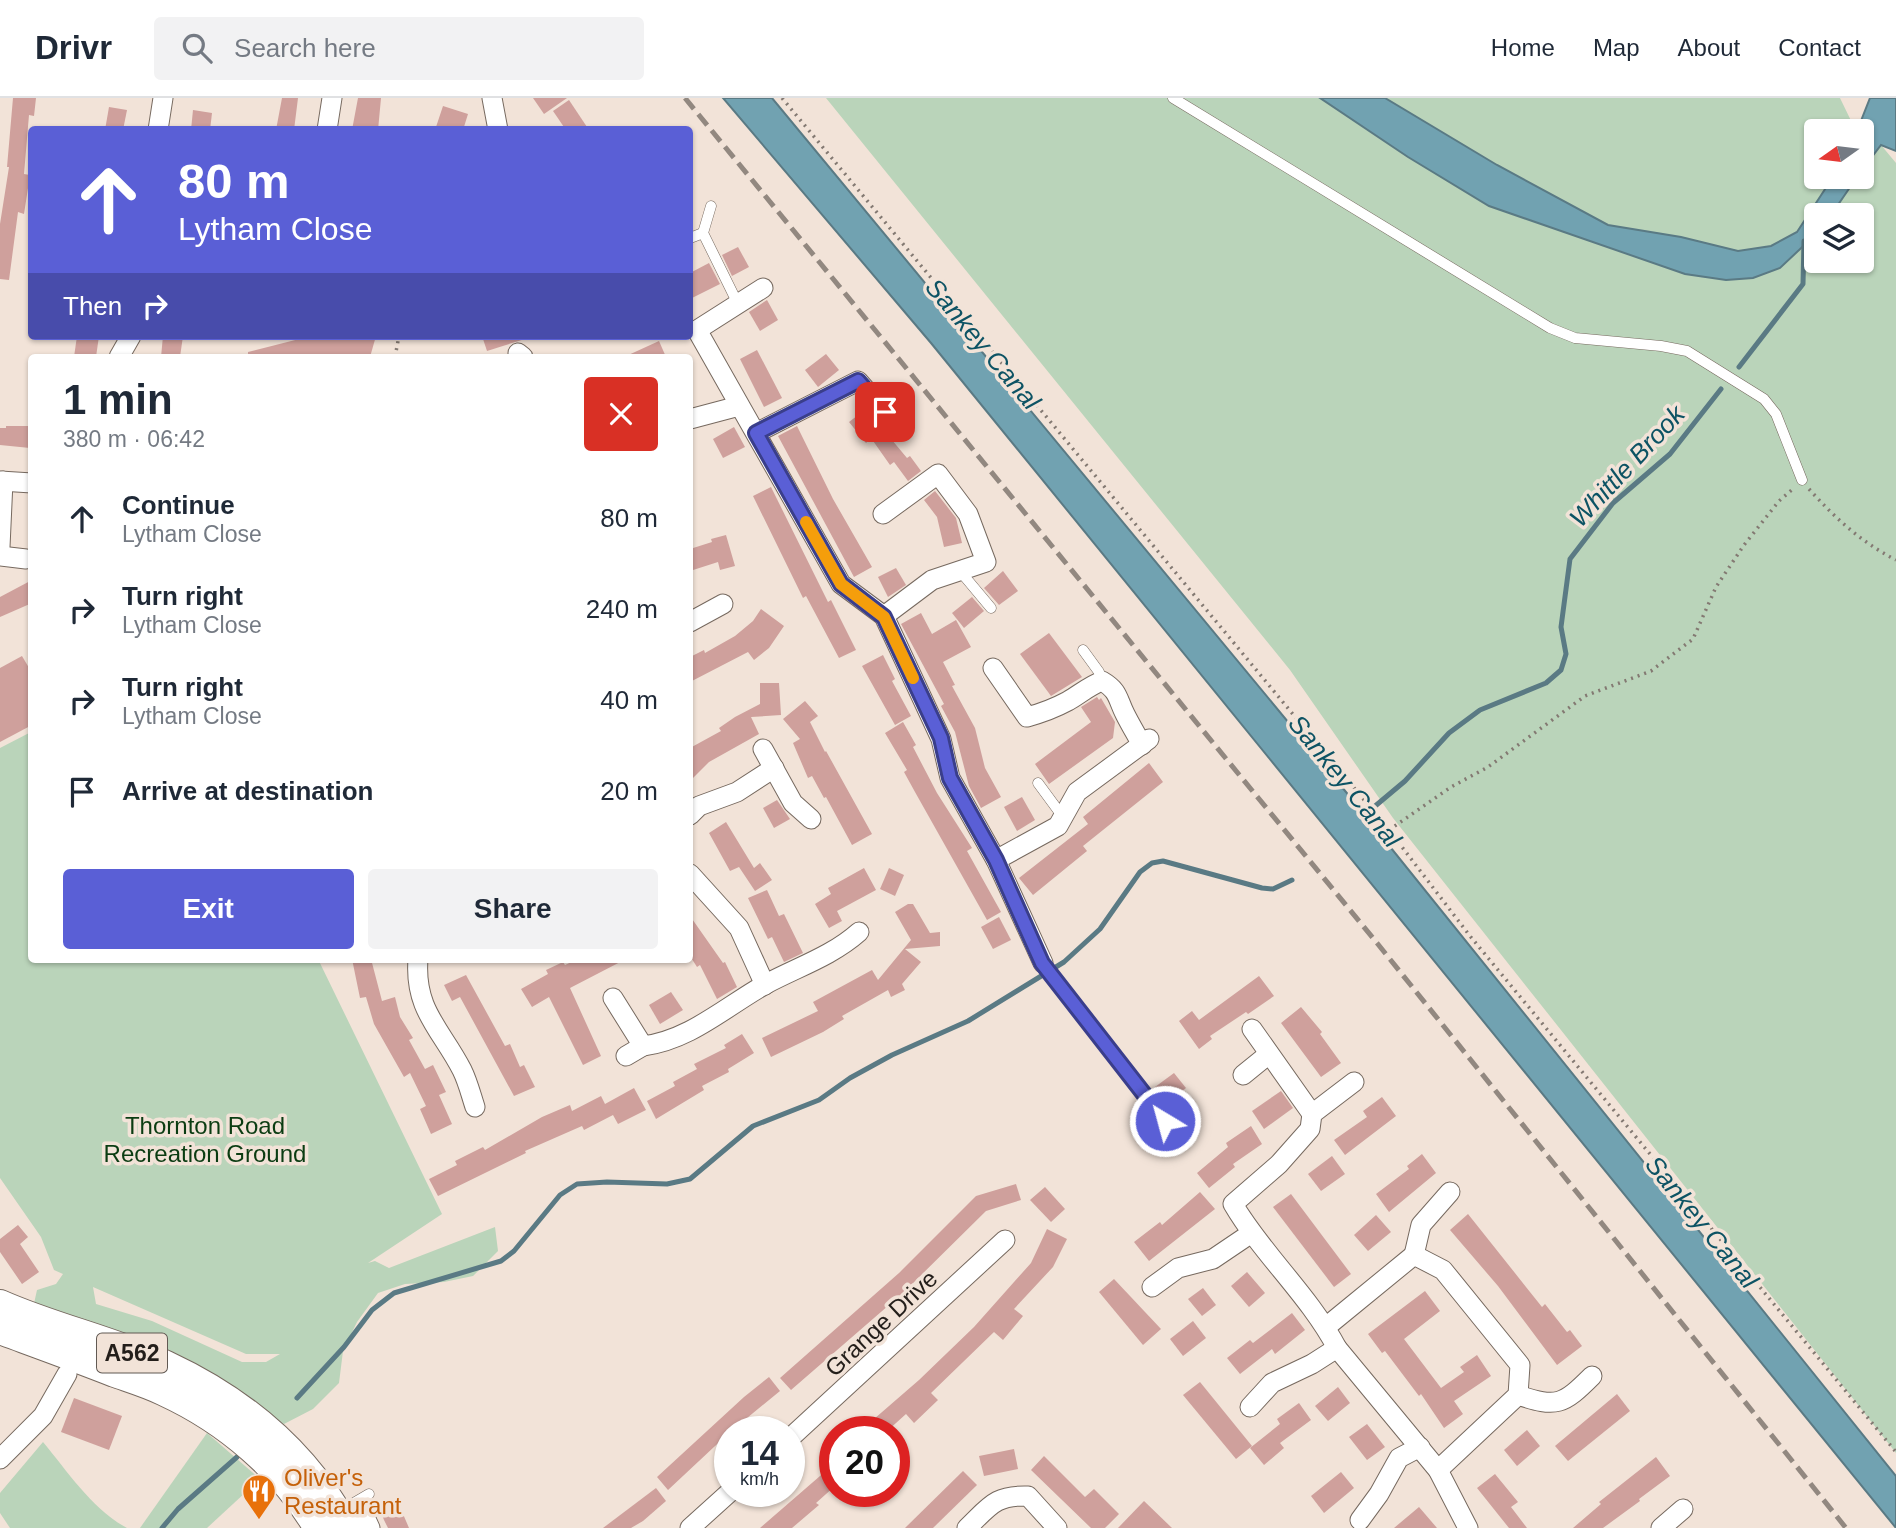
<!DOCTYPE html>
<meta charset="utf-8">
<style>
:root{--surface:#fff;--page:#f2f2f3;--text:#1f2937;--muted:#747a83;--line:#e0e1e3;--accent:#5a5fd6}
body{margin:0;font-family:Helvetica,sans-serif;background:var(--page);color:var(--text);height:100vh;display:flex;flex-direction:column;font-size:26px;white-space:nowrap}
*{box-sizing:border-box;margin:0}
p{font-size:23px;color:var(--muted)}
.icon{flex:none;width:38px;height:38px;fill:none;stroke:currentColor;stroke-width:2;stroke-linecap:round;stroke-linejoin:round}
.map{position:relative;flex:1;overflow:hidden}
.sheet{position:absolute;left:28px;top:256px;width:665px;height:609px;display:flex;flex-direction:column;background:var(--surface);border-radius:7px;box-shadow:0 2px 5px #0004}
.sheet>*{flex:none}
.guide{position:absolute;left:28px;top:28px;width:665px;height:214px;border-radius:7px;box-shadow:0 2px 5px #0004;background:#5a5fd6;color:#fff;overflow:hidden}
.needle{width:46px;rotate:256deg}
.tools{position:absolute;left:1804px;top:21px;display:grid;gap:14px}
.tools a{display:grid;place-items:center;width:70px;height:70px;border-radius:7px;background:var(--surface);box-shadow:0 2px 5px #0004;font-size:35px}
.speed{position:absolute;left:714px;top:1318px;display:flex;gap:14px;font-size:35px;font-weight:700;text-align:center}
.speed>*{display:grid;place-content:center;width:91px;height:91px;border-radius:50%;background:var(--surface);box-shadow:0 2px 5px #0004;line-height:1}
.speed small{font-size:18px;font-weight:400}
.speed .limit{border:10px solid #d22;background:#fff;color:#111}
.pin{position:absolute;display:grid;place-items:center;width:60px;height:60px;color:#fff;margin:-30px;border-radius:14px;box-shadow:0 4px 10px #0006}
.me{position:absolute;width:77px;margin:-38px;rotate:323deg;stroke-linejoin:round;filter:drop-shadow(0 0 5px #0008)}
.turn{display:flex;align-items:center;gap:24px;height:147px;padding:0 35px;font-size:32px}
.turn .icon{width:91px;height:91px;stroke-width:2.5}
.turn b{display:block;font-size:49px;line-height:60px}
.then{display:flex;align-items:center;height:66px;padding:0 35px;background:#0003;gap:14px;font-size:26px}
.round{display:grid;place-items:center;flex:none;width:74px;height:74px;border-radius:7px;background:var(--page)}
.head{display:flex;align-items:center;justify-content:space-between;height:119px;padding:0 35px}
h1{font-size:42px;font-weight:600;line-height:52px}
.primary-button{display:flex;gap:14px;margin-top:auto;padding:14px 35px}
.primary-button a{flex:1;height:80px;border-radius:7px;background:var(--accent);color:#fff;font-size:28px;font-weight:600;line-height:80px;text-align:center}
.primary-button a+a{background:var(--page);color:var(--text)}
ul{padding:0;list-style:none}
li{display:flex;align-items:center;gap:21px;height:91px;padding:0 35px}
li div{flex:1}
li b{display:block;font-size:26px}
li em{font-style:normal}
header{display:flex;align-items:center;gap:42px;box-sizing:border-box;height:98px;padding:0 35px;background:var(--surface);border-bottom:2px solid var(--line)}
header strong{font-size:33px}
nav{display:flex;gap:38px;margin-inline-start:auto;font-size:24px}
.search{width:490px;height:63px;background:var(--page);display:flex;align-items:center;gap:18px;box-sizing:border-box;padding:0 24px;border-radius:7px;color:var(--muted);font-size:26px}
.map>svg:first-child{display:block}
</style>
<header>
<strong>Drivr</strong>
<div class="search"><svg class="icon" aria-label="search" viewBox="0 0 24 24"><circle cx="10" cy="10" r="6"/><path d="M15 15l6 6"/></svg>Search here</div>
<nav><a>Home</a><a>Map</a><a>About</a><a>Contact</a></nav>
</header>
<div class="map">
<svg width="1896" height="1430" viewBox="0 0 1896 1430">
<rect width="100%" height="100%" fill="#f2e3d8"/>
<!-- green -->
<g fill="#bad4ba" fill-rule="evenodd">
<path d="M826,0H1320L1408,59L1489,108L1685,176L1780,170L1816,136V163H1862V117H1831L1857,79H1862V72L1881,47L1896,65V1355L1393,720L1290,572Z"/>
<path d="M1385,0H1840L1856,33H1816V79H1833L1797,134L1771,148L1738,153L1681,139L1608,127L1497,67Z"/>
<path d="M31,634L32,861H318L442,1116L368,1165L375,1163L389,1170L495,1129L498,1153L473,1178L444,1184L405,1186L378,1195L357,1224L343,1253L339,1285L313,1311L284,1326L221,1289L33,1210L37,1192L56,1186L63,1176L54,1172L41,1139L0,1080V650ZM93,1189L246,1256H280L266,1264H242L152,1223L96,1206Z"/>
<path d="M207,1335L260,1381L207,1430H140Z"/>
<path d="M43,1344C68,1374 92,1411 127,1430H10L0,1415V1395Z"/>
</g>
<!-- water -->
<g fill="#71a2b1" stroke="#5a7a84" stroke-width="2">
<path d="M723,0H772L1346,694L1896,1378V1430L931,245Z"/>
<path d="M1320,0H1385L1497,67L1608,127L1681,139L1738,153L1771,148L1797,134L1833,79H1857L1831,117H1816V136L1780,170L1753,180L1726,182L1685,176L1489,108L1408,59Z"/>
<path d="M1870,0H1896V53L1881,47L1862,72V33H1857Z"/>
</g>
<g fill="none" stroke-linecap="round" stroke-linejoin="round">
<!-- stream -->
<g stroke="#5a7a84" stroke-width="5">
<path d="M1739,269L1803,186L1804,143"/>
<path d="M1374,709L1405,683L1449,635L1480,612L1546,585L1561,572L1566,556L1561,529L1570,461L1613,405L1670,356L1721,291"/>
<path d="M297,1300L344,1249L372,1212L394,1195L501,1163L514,1153L560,1097L577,1086L607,1084L667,1086L690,1081L753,1028L819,1002L850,980L892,957L968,923L1064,864L1100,831L1140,774L1152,765L1163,763L1262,790L1273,791L1292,782"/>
<path d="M162,1430L178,1411L237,1359"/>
</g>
</g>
<!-- building -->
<g fill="#cfa09c">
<path d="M13,0H36L34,18L29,17L24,76L30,77L24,116L18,114L9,182L0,181V126L9,69H7Z"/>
<path d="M282,0H298L294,32H276Z"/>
<path d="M358,0H381L378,32H352Z"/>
<path d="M533,0H567L544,16Z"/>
<path d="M569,2L589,32H566L553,13Z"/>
<path d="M443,8L468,16L463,32H435Z"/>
<path d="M109,9L127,12L123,32H105Z"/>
<path d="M193,12L212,15L210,32H191Z"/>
<path d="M738,149L749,169L732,178L722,157Z"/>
<path d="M709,165L720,186L690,201V175Z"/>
<path d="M767,202L778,222L760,233L749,214Z"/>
<path d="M77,238H99L96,259H74Z"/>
<path d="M163,238H183L180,259H161Z"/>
<path d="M376,238L370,259H248V254L307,239Z"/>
<path d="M482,238H525V241L487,253Z"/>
<path d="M659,243L666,259H624Z"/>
<path d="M757,252L782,300L764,309L740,261Z"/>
<path d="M826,256L839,272L818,289L805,272Z"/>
<path d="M866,311L907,360L910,358L921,373L908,383L894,364L890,367L871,340L866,345L849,324Z"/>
<path d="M6,328H30V350L0,347V330H6Z"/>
<path d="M797,328L833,401L872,469L854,479L778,338Z"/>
<path d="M734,329L745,349L723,360L713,341Z"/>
<path d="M771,389L828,504L831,502L856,552L839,560L806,498L803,500L753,398Z"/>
<path d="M935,393L956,420L962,445L944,449L937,419L924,402Z"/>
<path d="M726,437L735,468L720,472L718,464L690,473V451L712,444L711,441Z"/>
<path d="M896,470L906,487L888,499L878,479Z"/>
<path d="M1003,473L1018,493L999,507L984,490Z"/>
<path d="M32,482V505L0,519V499Z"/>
<path d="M972,499L984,513L964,530L952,515Z"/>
<path d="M761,511L784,528L769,550L754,562L748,554L690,584V559L704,552L705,555L735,538L753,523Z"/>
<path d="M921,515L932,536L956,522L971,549L943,564L955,587L952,588L975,630L985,670L1001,699L981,710L969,688L955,634L941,608L944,606L901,526Z"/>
<path d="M1049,535L1082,579L1051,598L1020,556Z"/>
<path d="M883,557L895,581L892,583L911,618L895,627L862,568Z"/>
<path d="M22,558L32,575V627L0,644V570Z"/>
<path d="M760,585H779L781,617L751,619L759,636L709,664L690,683V650L721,633L719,630L735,619L760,606Z"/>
<path d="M1097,599L1099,602L1101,600L1115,624L1113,640L1049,686L1035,666L1091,624L1081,609Z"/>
<path d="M805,603L818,618L810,624L825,654L826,653L872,736L852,747L826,699L824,700L812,678L808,680L793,645L800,641L783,621Z"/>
<path d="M903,624L916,647L913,649L937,695L972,750L967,753L1001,814L987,822L915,694L904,674L907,672L885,635Z"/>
<path d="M1149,665L1163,684L1083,748L1087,753L1033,797L1019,780L1088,726L1083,719Z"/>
<path d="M1022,699L1035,722L1017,733L1004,709Z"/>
<path d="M777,702L790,721L774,730L763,710Z"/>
<path d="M726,724L754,770L760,765L772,782L755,793L739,769L730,773L709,735Z"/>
<path d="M864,770L876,792L837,813L842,823L829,830L815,806L831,796L828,790Z"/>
<path d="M889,770L904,777L895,798L880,791Z"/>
<path d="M767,792L779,818L784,816L803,855L784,864L772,839L768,841L748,800Z"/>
<path d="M908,806H913L930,835L940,834V848L905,851L921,864L902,886L905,892L891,899L888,892L842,918L844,921L823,934L771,959L762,940L818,913L813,904L872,872L878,882L911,842L895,814Z"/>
<path d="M690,818L723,865L725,864L737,889L717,901L700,867L697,869L690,858Z"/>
<path d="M999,819L1011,842L993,851L981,829Z"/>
<path d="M352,861H371L382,903L395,899L400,919L413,940L409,942L425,971L433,967L446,994L439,997L452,1026L431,1036L420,1011L426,1008L410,975L404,979L374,926L366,899L360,900Z"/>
<path d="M578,861H626L570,890L601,958L583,967L549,899L532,909L521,891L548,876L546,872L563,864L565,867Z"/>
<path d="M466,877L505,948L510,946L520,969L524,967L535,989L514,998L460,899L452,903L444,887Z"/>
<path d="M1259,878L1274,898L1248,916L1246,914L1210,938L1212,941L1199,951L1179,923L1192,913L1199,922Z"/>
<path d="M671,894L683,912L660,926L649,907Z"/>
<path d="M1301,909L1322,934L1320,936L1341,965L1321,979L1281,925Z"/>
<path d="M742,936L754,955L728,971L729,974L702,988L704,992L656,1021L647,1003L675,988L673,984L697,971L694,966L726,950L724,947Z"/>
<path d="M1174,975L1186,990L1167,1005L1155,989Z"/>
<path d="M634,990L646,1012L618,1026L613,1017L584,1032L582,1028L525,1053L526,1055L438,1098L429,1081L457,1067L455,1063L483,1049L485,1052L542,1019L570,1007L572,1013L601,998L605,1006Z"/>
<path d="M1281,993L1293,1010L1264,1031L1252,1013Z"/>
<path d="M1382,999L1396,1018L1345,1057L1334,1042L1367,1019L1363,1013Z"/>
<path d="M1251,1028L1262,1046L1233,1066L1235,1069L1209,1090L1197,1075L1228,1049L1226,1045Z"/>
<path d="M1422,1056L1436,1075L1389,1114L1376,1096L1409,1071L1407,1068Z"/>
<path d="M1332,1058L1345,1076L1321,1093L1308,1076Z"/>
<path d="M1016,1086L1021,1102L986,1113L904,1194L791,1292L780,1280L899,1175L976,1098Z"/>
<path d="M1045,1089L1065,1111L1051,1124L1030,1102Z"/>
<path d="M1200,1094L1215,1111L1149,1163L1134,1144L1160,1124L1162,1127Z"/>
<path d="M1291,1096L1351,1176L1334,1189L1273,1109Z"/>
<path d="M1468,1116L1542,1209L1545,1206L1567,1234L1570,1232L1582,1248L1557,1267L1498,1188L1450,1132Z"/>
<path d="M1376,1117L1391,1134L1368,1153L1354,1137Z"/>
<path d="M18,1127L28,1139L20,1146L39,1174L22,1186L0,1154V1141Z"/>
<path d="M1047,1131L1067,1141L1053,1169L1014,1211L1023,1218L1003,1242L994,1234L931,1295L938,1302L914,1325L906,1316L886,1334H859L919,1282L974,1229L1031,1165Z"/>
<path d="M1247,1174L1265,1195L1249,1209L1231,1188Z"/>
<path d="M1114,1181L1161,1231L1143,1247L1099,1194Z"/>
<path d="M1203,1190L1216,1207L1202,1218L1188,1201Z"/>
<path d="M1425,1193L1440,1213L1404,1241L1441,1290L1464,1274L1460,1269L1477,1257L1491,1278L1454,1303L1463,1316L1444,1330L1421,1296L1419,1298L1385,1253L1382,1255L1368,1236Z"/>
<path d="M1292,1215L1305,1232L1275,1256L1272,1251L1240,1276L1227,1260L1250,1242L1253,1245Z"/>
<path d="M1193,1223L1206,1240L1183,1258L1170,1241Z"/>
<path d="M769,1279L780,1293L730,1334L668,1392L657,1379L744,1299Z"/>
<path d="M1200,1284L1252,1348L1236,1361L1183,1297Z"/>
<path d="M1338,1289L1350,1305L1328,1323L1315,1308Z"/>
<path d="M1617,1296L1630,1313L1568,1363L1555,1348Z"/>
<path d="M74,1300L122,1318L109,1352L61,1334Z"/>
<path d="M1299,1305L1311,1322L1280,1345L1284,1350L1264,1367L1250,1350L1280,1326L1277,1321Z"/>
<path d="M1367,1326L1385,1349L1367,1362L1349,1339Z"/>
<path d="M1527,1332L1540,1348L1517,1368L1504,1352Z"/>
<path d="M1014,1351L1018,1371L984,1378L979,1358Z"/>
<path d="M1044,1358L1085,1399L1094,1391L1119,1416L1105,1430H1091L1031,1372Z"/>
<path d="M1656,1359L1670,1378L1639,1401L1640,1403L1603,1430H1573L1601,1406L1599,1404Z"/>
<path d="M835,1365V1388L816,1405L819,1407L792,1430H760Z"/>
<path d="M963,1373L977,1387L933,1430H905Z"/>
<path d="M1341,1374L1354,1390L1324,1415L1311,1398Z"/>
<path d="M1495,1376L1518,1404L1511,1409L1527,1430H1509L1477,1390Z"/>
<path d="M656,1390L666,1403L643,1423L631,1430H603Z"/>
<path d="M396,1399L400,1409L409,1430H388L384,1422L378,1407Z"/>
<path d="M1144,1403L1172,1430H1118Z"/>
<path d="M1419,1409L1437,1430H1394Z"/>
</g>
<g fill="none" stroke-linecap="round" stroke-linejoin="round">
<!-- lane casing -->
<g stroke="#76695f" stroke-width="11">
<g id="lane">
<path d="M1173,0L1550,230L1575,240L1661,248L1687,253L1764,301L1776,316L1802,382"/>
<path d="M711,108L703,135L738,206"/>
<path d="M690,140L703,135"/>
<path d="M960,473L991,510"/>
<path d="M1083,552L1099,574L1102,583"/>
<path d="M1038,685L1063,719"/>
<path d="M1043,865L1165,1023"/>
<path d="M340,1413L369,1396"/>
</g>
</g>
<!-- street casing -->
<g stroke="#76695f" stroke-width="21">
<g id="street">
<path d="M492,0L498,32"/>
<path d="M158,32L163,0"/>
<path d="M327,32L332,0"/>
<path d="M763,190L697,232L841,486L884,518L941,641L950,680L996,762L1043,865"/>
<path d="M518,255L523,259"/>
<path d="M119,259L131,238"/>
<path d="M690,321L739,308"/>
<path d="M756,335L858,283L899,330"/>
<path d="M0,383L32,385"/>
<path d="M883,416L938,376L968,416L986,464L932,482L884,518"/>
<path d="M0,449L3,383"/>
<path d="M0,458L26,461"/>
<path d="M690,524L723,506"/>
<path d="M993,570L1027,619C1042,615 1055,610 1068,603C1080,596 1089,588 1102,583C1119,593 1117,600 1125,616C1130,626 1136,636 1142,647"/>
<path d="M763,651L793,705L811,721"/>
<path d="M690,717L699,708L737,694L774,670"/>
<path d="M996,762L1058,728L1077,694L1149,641"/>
<path d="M690,776L739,830L765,887"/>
<path d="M418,861C414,912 441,931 462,972C468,984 471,997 475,1009"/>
<path d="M613,900L643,948L626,958"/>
<path d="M1252,931L1312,1016"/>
<path d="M643,948C690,942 725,909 766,886C798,869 832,858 859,834"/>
<path d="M1243,977L1269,956"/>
<path d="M1354,984L1312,1016L1310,1031L1279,1066L1233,1106C1263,1157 1309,1197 1337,1250L1438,1372L1468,1430"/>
<path d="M1414,1157L1421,1127L1450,1094"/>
<path d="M1152,1189L1178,1170L1213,1161L1250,1136"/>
<path d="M1326,1229L1414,1157L1443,1172L1520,1267L1518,1297L1438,1372"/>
<path d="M1518,1297C1557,1310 1563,1307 1592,1278"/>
<path d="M1250,1309L1272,1285L1312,1266L1337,1250"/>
<path d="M789,1341L1005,1142"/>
<path d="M0,1361L43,1318L67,1276"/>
<path d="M1360,1422L1379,1396L1399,1360L1420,1349"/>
<path d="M344,1428L365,1419L370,1430"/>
<path d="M690,1430L731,1393"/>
<path d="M967,1430C990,1408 995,1397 1028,1398L1057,1430"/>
<path d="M1661,1430L1683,1411"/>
</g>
</g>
<!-- primary casing -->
<g stroke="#76695f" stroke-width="32">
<g id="primary">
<path d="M0,1207C54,1231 112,1243 166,1268C241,1303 305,1356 345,1430"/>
<path d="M0,1231C38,1245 77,1259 115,1274C132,1280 149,1285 165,1293C228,1322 284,1370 319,1430"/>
</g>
</g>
<!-- path -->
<g stroke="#837972" stroke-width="3.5" stroke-dasharray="2 5" stroke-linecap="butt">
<path d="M782,0L1389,732L1470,838L1896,1354"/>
<path d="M395,259L399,238"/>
<path d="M1809,391C1835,420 1861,444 1896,462"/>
<path d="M1389,732L1451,689L1488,669L1585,598L1651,573L1693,541L1716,489L1744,447L1779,403L1794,390"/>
</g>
<!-- lane -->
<use href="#lane" stroke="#fff" stroke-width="10"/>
<!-- street -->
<use href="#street" stroke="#fff" stroke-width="19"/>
<!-- primary -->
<use href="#primary" stroke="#fff" stroke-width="30"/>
<!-- rail -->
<path stroke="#928880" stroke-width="5" stroke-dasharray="14 7" stroke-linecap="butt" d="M685,0L1377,845L1846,1430"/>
</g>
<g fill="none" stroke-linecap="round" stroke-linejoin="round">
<!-- route casing -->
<g stroke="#3a3e8b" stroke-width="18">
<path id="route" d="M885,314L858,283L756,335L841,486L884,519L941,640L950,680L996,762L1042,865L1165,1023"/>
</g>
<!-- route -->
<use href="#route" stroke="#5a5fd6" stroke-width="12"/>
<!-- slow -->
<path stroke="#f59e0b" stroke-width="12" d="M806,424L841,486L884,519L913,580"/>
</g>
<!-- icons -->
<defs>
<g id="restaurant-pin" transform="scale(1.75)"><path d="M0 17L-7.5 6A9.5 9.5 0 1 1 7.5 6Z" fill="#e8710a" stroke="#f2e3d8"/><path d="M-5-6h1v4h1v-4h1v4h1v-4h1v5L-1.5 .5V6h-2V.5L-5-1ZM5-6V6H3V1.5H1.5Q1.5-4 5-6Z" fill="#fff"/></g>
</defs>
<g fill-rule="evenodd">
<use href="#restaurant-pin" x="259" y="1393"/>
</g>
<g text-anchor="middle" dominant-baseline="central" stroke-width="7" stroke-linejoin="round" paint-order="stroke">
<!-- shield labels -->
<rect fill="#f2e3d8" stroke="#615953" stroke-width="2" x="97" y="1235.5" width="70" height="39" rx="5"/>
<g font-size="23" font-weight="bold" fill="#231e1a">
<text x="132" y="1255">A562</text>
</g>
<!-- park labels -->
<g font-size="24" fill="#0b3c12" stroke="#f2e3d8">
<text x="205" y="1027">Thornton Road<tspan x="205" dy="28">Recreation Ground</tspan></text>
</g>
<!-- street labels -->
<g font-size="24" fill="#231e1a" stroke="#f2e3d8">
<text transform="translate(881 1225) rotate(-43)">Grange Drive</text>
</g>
<!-- food labels -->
<g font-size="24" fill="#c56008" stroke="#f2e3d8" text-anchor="start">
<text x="284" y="1379">Oliver's<tspan x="284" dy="28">Restaurant</tspan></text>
</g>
<!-- water labels -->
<g font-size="26" font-style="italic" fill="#0d5364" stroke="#f2e3d8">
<text transform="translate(983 246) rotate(50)">Sankey Canal</text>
<text transform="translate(1627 368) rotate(-47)">Whittle Brook</text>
<text transform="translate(1345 683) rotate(51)">Sankey Canal</text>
<text transform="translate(1702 1124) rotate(51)">Sankey Canal</text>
</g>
</g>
</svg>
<div class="tools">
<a><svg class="needle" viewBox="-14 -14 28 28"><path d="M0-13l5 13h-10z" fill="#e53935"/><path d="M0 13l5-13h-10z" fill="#747a83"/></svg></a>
<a><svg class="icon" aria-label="layers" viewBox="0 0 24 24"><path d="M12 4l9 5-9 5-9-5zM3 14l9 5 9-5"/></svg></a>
</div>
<div class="speed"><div>14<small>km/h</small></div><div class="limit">20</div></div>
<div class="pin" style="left:885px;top:314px;background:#d93025"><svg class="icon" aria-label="arrive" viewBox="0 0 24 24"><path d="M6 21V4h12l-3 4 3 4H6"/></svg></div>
<svg class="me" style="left:1165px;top:1023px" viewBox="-20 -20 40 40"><circle r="17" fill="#5a5fd6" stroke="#fff" stroke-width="3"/><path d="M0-11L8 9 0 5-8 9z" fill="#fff"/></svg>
<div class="guide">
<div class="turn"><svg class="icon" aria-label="ahead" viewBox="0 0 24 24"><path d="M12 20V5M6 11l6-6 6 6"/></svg><div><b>80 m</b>Lytham Close</div></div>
<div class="then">Then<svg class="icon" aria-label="right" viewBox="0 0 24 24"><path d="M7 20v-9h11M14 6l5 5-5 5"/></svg></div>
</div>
<section class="sheet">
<div class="head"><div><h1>1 min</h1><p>380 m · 06:42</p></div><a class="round" style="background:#d93025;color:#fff"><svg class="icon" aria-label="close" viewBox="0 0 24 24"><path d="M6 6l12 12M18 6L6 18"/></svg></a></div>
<ul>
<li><svg class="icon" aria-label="ahead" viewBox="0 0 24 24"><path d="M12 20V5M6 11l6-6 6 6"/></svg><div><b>Continue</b><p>Lytham Close</p></div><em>80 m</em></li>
<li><svg class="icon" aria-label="right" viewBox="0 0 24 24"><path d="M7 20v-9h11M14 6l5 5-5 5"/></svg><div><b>Turn right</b><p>Lytham Close</p></div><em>240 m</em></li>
<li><svg class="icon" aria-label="right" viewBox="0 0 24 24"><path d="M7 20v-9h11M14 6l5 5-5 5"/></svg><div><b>Turn right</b><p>Lytham Close</p></div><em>40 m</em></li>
<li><svg class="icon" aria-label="arrive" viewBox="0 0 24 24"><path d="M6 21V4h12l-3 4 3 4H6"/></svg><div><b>Arrive at destination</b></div><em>20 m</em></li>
</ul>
<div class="primary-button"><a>Exit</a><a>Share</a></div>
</section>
</div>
